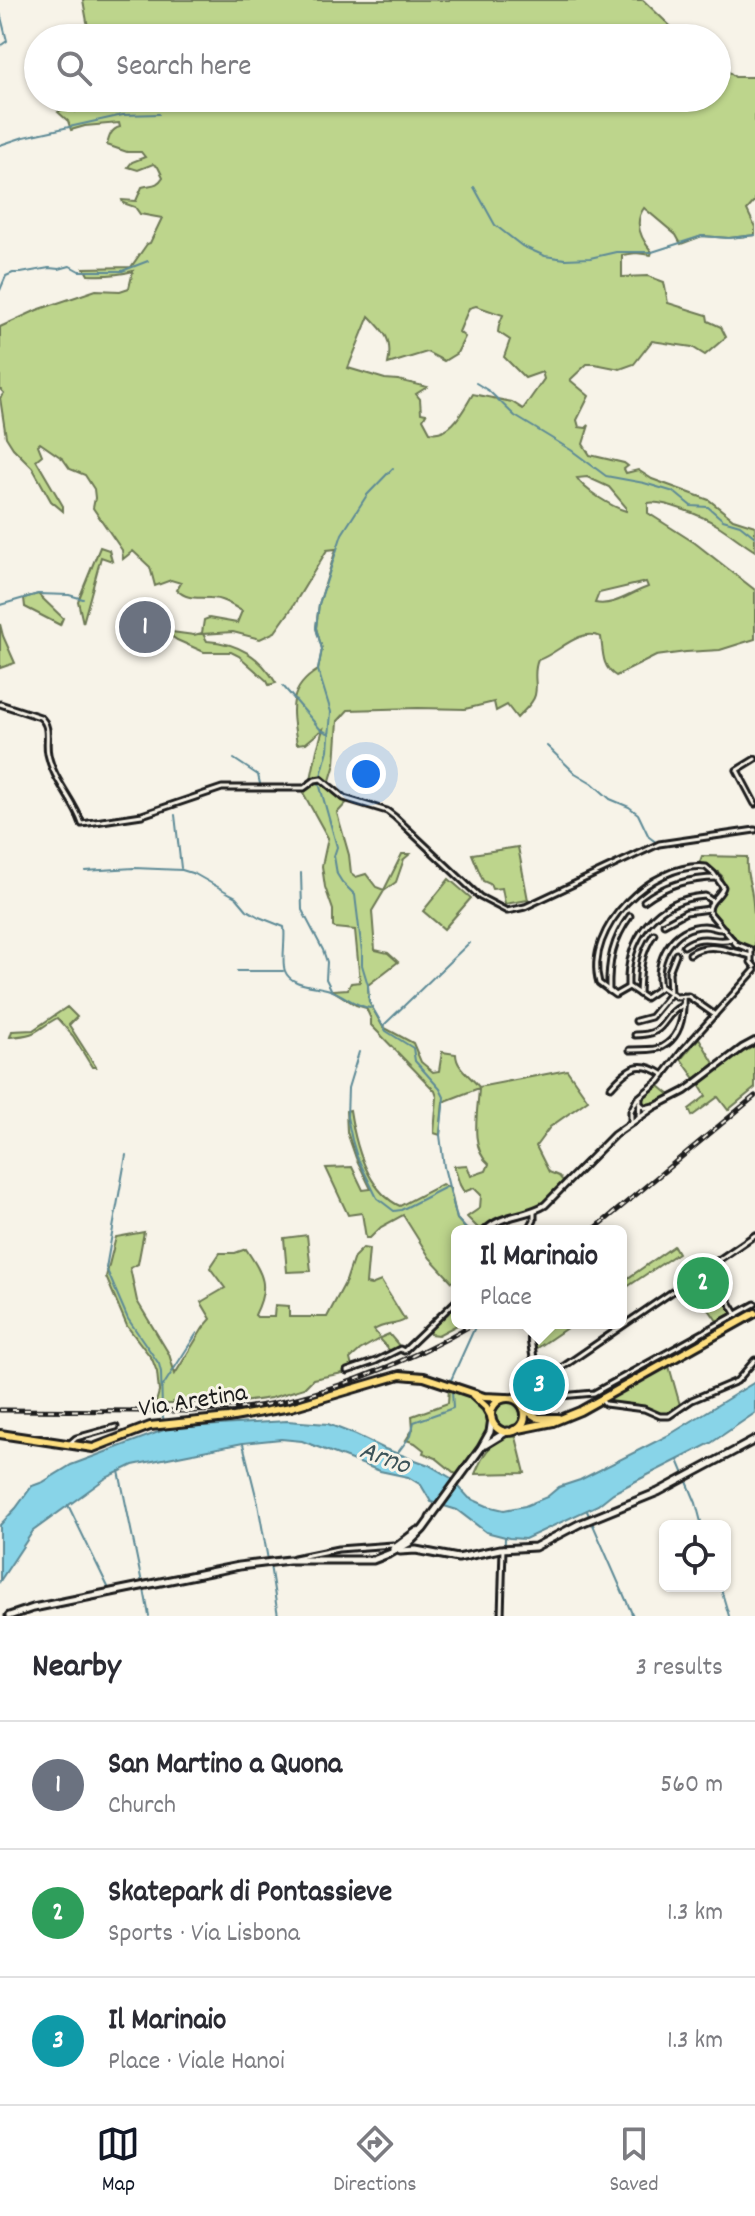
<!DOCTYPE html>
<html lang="en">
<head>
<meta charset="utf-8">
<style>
	body { margin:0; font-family:Dekko,sans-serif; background:#f7f7f7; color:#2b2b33 }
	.controls { position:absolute; right:24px; bottom:24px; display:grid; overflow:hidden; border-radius:12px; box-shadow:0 2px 6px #0004 }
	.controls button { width:72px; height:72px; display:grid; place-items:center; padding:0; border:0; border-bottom:2px solid #e1e1e2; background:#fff; color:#2b2b33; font:40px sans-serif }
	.you { position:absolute; left:366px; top:774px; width:28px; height:28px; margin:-20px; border:6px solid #fff; border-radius:50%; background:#1a73e8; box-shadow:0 0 0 12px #1a73e833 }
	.badge { display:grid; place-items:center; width:52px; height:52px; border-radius:50%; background:#111827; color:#fff; font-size:26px; font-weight:700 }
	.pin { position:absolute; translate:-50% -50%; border:4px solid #fff; box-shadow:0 2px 8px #0006 }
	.popup { position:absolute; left:451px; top:1225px; width:176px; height:104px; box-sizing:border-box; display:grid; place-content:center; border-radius:12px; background:#fff; filter:drop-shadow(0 2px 6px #0005); font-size:26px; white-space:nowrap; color:#7c7c81 }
	.popup b { font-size:30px; color:#2b2b33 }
	.popup::after { content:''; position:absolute; left:50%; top:100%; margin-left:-16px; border:16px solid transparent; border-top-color:#fff }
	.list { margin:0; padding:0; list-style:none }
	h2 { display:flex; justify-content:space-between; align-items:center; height:104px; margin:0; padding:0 32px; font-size:34px }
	h2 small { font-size:26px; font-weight:400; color:#7c7c81 }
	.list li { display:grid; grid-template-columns:52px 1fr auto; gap:24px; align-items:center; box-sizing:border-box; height:128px; padding:0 32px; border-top:2px solid #e1e1e2 }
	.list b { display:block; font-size:30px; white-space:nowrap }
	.list p { margin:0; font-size:26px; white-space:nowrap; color:#7c7c81 }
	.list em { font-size:26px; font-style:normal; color:#7c7c81 }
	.icon { flex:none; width:44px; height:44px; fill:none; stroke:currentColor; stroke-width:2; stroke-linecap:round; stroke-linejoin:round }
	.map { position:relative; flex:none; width:755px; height:1616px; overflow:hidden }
	.search { position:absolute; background:#fff; box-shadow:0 2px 6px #0004; left:24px; right:24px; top:24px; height:88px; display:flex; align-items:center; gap:20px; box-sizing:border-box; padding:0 28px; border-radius:44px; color:#7c7c81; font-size:30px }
	.sheet { height:488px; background:#fff }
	nav { display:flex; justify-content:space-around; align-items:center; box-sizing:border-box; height:112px; border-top:2px solid #e1e1e2; background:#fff; font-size:22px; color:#7c7c81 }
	nav a { display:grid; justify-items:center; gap:4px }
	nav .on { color:#111827 }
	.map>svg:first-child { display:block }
	.green { fill:#bdd58c; stroke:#6c7854; stroke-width:2; fill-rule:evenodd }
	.water { fill:#88d4e8; stroke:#5d8a96; stroke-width:2 }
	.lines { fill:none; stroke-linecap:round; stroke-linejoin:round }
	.stream { stroke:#5d8a96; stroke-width:2 }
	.minor-casing { stroke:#1c1c1c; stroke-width:9 }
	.tertiary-casing { stroke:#1c1c1c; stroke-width:10 }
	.secondary-casing { stroke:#1c1c1c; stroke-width:11 }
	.primary-casing { stroke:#1c1c1c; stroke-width:12 }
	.minor { stroke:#f7f3e8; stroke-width:3 }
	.tertiary { stroke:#f7f3e8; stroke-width:4 }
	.secondary { stroke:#f7f3e8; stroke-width:5 }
	.primary { stroke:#fedf80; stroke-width:6 }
	.rail-casing { stroke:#1c1c1c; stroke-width:5 }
	.rail { stroke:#f7f3e8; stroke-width:2; stroke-dasharray:6; stroke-linecap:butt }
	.labels { text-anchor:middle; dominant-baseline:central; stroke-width:6; stroke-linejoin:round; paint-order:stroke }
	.street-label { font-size:26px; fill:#1c1c1c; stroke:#f7f3e8 }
	.water-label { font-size:28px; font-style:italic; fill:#3c5359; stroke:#f7f3e8 }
</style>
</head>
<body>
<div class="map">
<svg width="755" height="1616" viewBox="0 0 755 1616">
	<rect width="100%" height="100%" fill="#f7f3e8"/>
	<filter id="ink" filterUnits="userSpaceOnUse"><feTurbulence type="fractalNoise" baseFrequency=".0125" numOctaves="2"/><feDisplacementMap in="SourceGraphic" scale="16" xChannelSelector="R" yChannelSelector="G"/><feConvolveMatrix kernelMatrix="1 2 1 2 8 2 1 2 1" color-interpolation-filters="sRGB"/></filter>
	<g filter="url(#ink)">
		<!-- green -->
		<g class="green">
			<polygon points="83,0 643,0 683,38 90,38"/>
			<path d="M 717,62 L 735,77 L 755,77 L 755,201 L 747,210 L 755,227 L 755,235 L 729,238 L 702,236 L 681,244 L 676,235 L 644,208 C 633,223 641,239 652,252 L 651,255 L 636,253 L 622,255 L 622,277 L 648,276 L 664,282 L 668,303 L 707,315 L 708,321 L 721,327 L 726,337 L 705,355 L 692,347 L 652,341 L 634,364 L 620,369 L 595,364 L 587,364 L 570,380 L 589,396 L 577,420 L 579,427 L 586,428 L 589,425 L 583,444 L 590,455 L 624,463 L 628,466 L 624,469 L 626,473 L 638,470 L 652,479 L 709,500 L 733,519 L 755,526 L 755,551 C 742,543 730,533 717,525 C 703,516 663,500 648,503 L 648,513 L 695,543 L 755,590 L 755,639 L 720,650 L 686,652 L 656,656 L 616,676 C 602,668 603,652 601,637 C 578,627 558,654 538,660 C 532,674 538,683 535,695 C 533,704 523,711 517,718 L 507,705 L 496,711 L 494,702 L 465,709 L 418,708 L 348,710 L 338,721 L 335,764 L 329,784 L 349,800 L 337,813 L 349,855 L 351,873 L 356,877 L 366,874 L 376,887 L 384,890 L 402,854 L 410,854 L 404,859 L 396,882 L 384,891 L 372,911 L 375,950 L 388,953 L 398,962 L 368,985 L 369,1002 L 383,1027 L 413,1043 L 421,1062 L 433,1072 L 439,1071 L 442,1052 L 456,1054 C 456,1068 471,1076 479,1087 L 567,1070 L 588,1100 L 550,1127 L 536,1146 L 549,1172 L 559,1176 L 564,1182 C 556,1192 547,1201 535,1207 C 515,1215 498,1214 482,1229 L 478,1228 L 467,1217 L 480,1208 L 481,1195 L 474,1188 L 464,1192 L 460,1185 L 454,1166 L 467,1165 L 471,1176 L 486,1171 L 489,1164 C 469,1148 478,1111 479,1088 L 443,1102 L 440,1135 L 434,1133 L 437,1097 L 435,1091 L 371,1025 L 371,1019 L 366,1008 L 356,1005 L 332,990 L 348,989 L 351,983 L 360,982 L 355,930 L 335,928 L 333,927 L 333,910 L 325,887 L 322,866 L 328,838 L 301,789 L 310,784 L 317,750 L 323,729 L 306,743 L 297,744 C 292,712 286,689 318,670 L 322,649 L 316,628 L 319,604 L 336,549 L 327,550 L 290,611 L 275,632 L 260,639 L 233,632 L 203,634 L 207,641 C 238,643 260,656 276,683 L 269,685 L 267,681 L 239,656 L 231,652 L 204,652 L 177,640 L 164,631 L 194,635 L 202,633 L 204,620 L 209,618 L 237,623 L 242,611 C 232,605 222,598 210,598 C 197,597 187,600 177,590 L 181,583 L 171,580 L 155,586 L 150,567 L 133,551 L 123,559 L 122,550 L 93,508 L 95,498 L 94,489 L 85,475 L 70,469 L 63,459 L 40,443 L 38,445 L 42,455 L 36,460 L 63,506 L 63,511 L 51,501 L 32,467 L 13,448 L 6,437 L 0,398 L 4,393 L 0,389 L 0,327 L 37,310 L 96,290 L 120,291 L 129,288 L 133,271 C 118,275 103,276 88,275 L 84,268 L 131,267 L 147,244 L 150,243 L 162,218 L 140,214 L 135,207 L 123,203 L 122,200 L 136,201 L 142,187 C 151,184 157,187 163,177 L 158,167 L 153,164 L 138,170 L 128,167 L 132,162 L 145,157 L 141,152 L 127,152 L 107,145 C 109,137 111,129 120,127 L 119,123 L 85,126 L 71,130 L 68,121 L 58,112 L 71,103 L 75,106 L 76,111 L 86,98 L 717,98 ZM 476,306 L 503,315 L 499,325 L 498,332 L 510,340 L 504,357 L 525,378 L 542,372 L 544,379 L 523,409 L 512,402 L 473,394 C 463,410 452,436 430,432 L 423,419 L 426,414 L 421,413 L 420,399 L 416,394 L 427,387 L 398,380 L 385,379 L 348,368 L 369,316 C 385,332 393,340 388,364 L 427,352 L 444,361 L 457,353 L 465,337 L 459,332 L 469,308 ZM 587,477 L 609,487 L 626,507 L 626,511 C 612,507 584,490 577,478 ZM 646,582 L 648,587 C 630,593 614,607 595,603 L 599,593 Z"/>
			<polygon points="100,547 109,550 112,561 101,557 83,623 78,601"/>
			<polygon points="38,594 63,618 60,625 25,607 24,598"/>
			<polygon points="0,624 3,636 15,663 0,668"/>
			<polygon points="518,847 528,900 505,904 502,888 492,889 490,884 483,881 472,854"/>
			<path d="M 702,856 L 747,857 C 746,869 748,877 751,889 C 755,910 755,933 755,954 L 753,948 L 738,942 L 711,911 L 711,905 L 722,895 L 724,886 L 720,879 L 722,876 L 718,872 L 716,873 L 707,865 L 699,864 Z"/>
			<polygon points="449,879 471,898 444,929 423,911"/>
			<path d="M 67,1007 L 77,1017 L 69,1025 L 96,1067 L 92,1067 L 73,1036 L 57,1018 C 34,1031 39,1035 10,1037 L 12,1031 L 33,1030 Z"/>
			<polygon points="699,1038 715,1065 696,1080 681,1059"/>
			<polygon points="755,1043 755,1088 728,1110 718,1097 692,1116 689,1109 706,1096 698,1083 742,1049"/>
			<polygon points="659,1086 671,1096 647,1106 642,1104 642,1099"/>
			<path d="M 350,1110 C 355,1143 367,1191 400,1206 L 442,1184 L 450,1188 L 457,1219 L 468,1231 L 457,1231 L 457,1287 L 430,1258 L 403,1215 L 381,1227 L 370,1238 L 366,1238 L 362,1213 L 348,1215 L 326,1168 L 352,1167 L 363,1190 L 371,1189 L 356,1158 L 347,1132 L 346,1111 Z"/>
			<path d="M 144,1232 L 138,1264 L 130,1268 L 137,1301 L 169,1354 L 175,1374 L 203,1328 L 211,1319 L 201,1302 L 225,1288 L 210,1268 L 220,1253 L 235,1253 L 246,1249 C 263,1275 270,1285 255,1315 L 257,1317 L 274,1317 L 275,1305 L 289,1306 L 289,1317 L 327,1317 L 346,1281 L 354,1257 L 363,1248 L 369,1249 L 366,1284 L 371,1285 L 381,1281 L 405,1320 C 395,1326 384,1323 374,1330 L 380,1338 L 389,1334 L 401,1348 L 392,1353 L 379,1339 L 360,1350 L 350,1359 L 353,1371 L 313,1379 L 304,1388 L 271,1398 L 228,1404 L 173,1402 L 173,1404 L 159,1404 L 156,1402 L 159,1392 L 157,1372 L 152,1359 L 127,1326 L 106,1277 L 116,1237 Z"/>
			<polygon points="307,1235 311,1271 287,1272 284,1238"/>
			<polygon points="674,1246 678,1253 621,1291 621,1267 628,1278"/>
			<polygon points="710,1272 713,1281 734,1312 717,1321 692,1285"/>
			<polygon points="457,1303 457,1323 461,1323 438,1335 430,1334 429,1330"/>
			<polygon points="534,1323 574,1323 536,1349"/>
			<polygon points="669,1366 680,1405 667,1415 660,1415 643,1407 606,1402 605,1401"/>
			<path d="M 449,1388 C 512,1412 488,1435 457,1475 L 436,1458 L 423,1453 L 424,1450 L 415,1443 L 406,1440 L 413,1429 L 412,1416 L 448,1403 Z"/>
			<circle cx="508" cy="1415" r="14"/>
			<path d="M 507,1436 L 516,1437 L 525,1473 L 475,1474 C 482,1457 489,1443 507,1436 Z"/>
		</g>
		<!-- water -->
		<polygon class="water" points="755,1382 755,1413 711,1443 636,1481 613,1493 598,1505 525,1539 509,1538 486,1532 457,1510 431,1502 421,1485 408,1477 380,1471 302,1441 281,1439 243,1443 133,1465 106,1478 33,1531 0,1581 0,1525 16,1508 32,1486 43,1482 71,1465 169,1428 287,1421 328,1424 356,1435 385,1449 429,1465 451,1478 469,1498 487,1506 504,1510 525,1506 547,1497 559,1487 580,1480 669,1435"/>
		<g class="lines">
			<!-- stream -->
			<g class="stream">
				<polyline points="0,13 7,41 0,46"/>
				<polyline points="0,145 24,137 123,115 159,114"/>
				<polyline points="474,187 495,225 522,246 545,256 565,259 590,258 616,252 652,252 702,236 729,238 755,235"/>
				<polyline points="0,290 6,276 13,273 21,273 49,268 59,269 70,266 79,271 122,271 148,261"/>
				<polyline points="476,383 489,391 515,416 571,450 606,476 644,483 674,492 691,506 708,507 723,520 740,525 755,537"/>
				<polyline points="393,468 367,495 342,534 319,604 316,628 322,649 318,670 331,712 328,750 319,783 337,847 334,856 337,874 342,882 355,895 362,952 362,965 368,985 369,1002 386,1031 413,1048 415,1061 440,1089 444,1097 440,1135 444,1167 457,1219 468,1231"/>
				<polyline points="0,605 38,594 69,595 83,599"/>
				<polyline points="283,686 321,730 328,733"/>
				<polyline points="547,746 575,773 592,783 610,799 629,807 638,814 649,837 657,843"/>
				<polyline points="234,759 258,775 261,788 287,787"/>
				<polyline points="175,815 181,868"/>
				<path d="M 85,871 L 134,868 L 182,870 L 195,874 L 225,891 L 236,897 L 247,910 L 259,917 L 284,927 C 286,939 281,962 285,971 C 291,987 317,985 330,990 C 345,995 354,1006 370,1008"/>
				<polyline points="301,873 302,910 323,950 327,962 326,979 331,989"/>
				<polyline points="237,971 283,971"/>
				<polyline points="384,1025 469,943"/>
				<polyline points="359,1052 348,1088 347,1117 352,1140 357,1157 377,1198 394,1211 401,1210 448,1186"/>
				<polyline points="126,1155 106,1268 128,1319 159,1364 161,1372 162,1409"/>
				<polyline points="451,1380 475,1327"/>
				<polyline points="161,1389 197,1333"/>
				<polyline points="162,1413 164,1421"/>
				<polyline points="243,1444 258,1504 268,1560"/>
				<polyline points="396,1455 411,1435 414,1422 453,1408 452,1390"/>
				<polyline points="678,1460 696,1503 702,1526"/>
				<polyline points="119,1471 142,1583"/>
				<polyline points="68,1505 108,1587"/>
				<polyline points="587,1511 633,1616"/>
				<polyline points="270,1565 278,1616"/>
				<polyline points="720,1586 729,1616"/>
				<polyline points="144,1589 149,1616"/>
				<polyline points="503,1616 505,1537"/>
			</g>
			<!-- minor casing -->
			<g class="minor-casing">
				<g id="minor">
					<path d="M 0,704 L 40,717 C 52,727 45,741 48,754 C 53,780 74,800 82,824 L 142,815 L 222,788 L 304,788 L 315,780 L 321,779 L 344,798 L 387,811 L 395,817 L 480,897 L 507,911 L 525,907 L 659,844 L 755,830"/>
					<polyline points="755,759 737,770 755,804"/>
					<path d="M 644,901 C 666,884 690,878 718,878"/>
					<polyline points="664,924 686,912 709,909"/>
					<path d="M 684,946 C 705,932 713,944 732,939"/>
					<path d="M 690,954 C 708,941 731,951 751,956"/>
					<path d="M 628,987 C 626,939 655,899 705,896 L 712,901"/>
					<path d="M 660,987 C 654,960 673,926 704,926 C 712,926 716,930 724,929"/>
					<path d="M 609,991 C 608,962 613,939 630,916"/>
					<path d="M 639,994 C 640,971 640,954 654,934"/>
					<path d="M 715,1015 L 688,996 L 676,997 L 661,987 L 645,998 L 629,987 L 615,995 L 599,983 C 583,929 653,861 706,867 L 714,874 L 723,887 C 720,897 708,901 709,912 L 736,944 L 751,950 L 751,962 L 755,967"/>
					<polyline points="636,1021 651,1017 670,994 669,972 676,954"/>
					<path d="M 635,1035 C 669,1035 659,1017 683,1005"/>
					<path d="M 630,1050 C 640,1049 654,1051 662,1047 C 681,1037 684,1014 683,996"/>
					<path d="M 611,1087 C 629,1067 639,1059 664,1075"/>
					<polyline points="639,1103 645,1108 653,1106"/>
					<polyline points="639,1115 640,1099"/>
					<polyline points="631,1122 631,1111 637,1099 659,1081 682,1051 755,970"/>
					<polyline points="528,1231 534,1220 534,1211"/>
					<polyline points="708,1267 737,1315"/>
					<polyline points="538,1367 546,1372 553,1371"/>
					<polyline points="347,1371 376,1361 400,1349 404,1351 457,1300"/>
					<polyline points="542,1379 554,1373 755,1235"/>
					<polyline points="545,1387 563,1395"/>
					<polyline points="541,1391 561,1396 594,1393 755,1304"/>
					<polyline points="601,1400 605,1404 644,1409 660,1416 669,1416 692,1400 737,1381 755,1360"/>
					<polyline points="68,1445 76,1438 116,1427"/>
					<polyline points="294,1558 338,1549 393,1545"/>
					<polyline points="501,1616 503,1548"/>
				</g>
			</g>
			<!-- tertiary casing -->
			<g class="tertiary-casing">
				<g id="tertiary">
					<path d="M 485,1231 C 501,1214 526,1217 545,1205 L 614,1135 L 654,1107 L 685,1091 L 742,1048 L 755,1041"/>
					<polyline points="531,1323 531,1342 536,1374 534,1380"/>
					<circle cx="539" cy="1385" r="7"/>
					<polyline points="510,1398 523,1394 532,1385"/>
					<polyline points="523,1408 527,1400 536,1392"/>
				</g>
			</g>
			<!-- secondary casing -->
			<g class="secondary-casing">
				<g id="secondary">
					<polyline points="485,1445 508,1431"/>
					<polyline points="430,1518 481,1448 490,1432 492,1418"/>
					<polyline points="393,1549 417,1531"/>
					<polyline points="400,1551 416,1550 458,1558 500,1549 535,1547 579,1524 658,1492 755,1440"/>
					<polyline points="9,1616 33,1608 239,1566 289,1560 373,1560 391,1553 409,1543 423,1529 431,1518"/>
				</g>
			</g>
			<!-- primary casing -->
			<g class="primary-casing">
				<g id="primary">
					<polyline points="473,1395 486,1407 491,1416"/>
					<circle cx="508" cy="1415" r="17"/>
					<polyline points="524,1409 538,1418 558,1418"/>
					<polyline points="514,1430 553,1422 580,1411 755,1313"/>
					<polyline points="0,1434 93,1448 150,1426 228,1418 291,1407 400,1375 424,1377 484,1397 506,1398"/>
				</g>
			</g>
			<!-- minor -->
			<use href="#minor" class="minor"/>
			<!-- tertiary -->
			<use href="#tertiary" class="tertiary"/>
			<!-- secondary -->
			<use href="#secondary" class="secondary"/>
			<!-- primary -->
			<use href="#primary" class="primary"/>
			<!-- rail casing -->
			<g class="rail-casing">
				<g id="rail">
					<polyline points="592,1231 755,1096"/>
					<path d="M 0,1410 C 47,1410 94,1411 141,1411 C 172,1411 203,1412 234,1409 C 313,1402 407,1363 475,1323"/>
				</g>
			</g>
			<!-- rail -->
			<use href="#rail" class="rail"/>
		</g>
	</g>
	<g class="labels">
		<!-- street labels -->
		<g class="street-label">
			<text transform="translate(193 1402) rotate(-9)">Via Aretina</text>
		</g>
		<!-- water labels -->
		<g class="water-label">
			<text transform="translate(384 1460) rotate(20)">Arno</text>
		</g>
	</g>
</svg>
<div class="controls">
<button><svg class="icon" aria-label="locate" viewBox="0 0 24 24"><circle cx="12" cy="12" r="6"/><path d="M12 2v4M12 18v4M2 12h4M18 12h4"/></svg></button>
</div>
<div class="you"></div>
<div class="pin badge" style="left:145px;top:627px;background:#6b7280">1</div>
<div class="pin badge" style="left:703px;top:1283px;background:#2e9e5b">2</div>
<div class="pin badge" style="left:539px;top:1385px;background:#0f9aa8">3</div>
<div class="popup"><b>Il Marinaio</b>Place</div>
<div class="search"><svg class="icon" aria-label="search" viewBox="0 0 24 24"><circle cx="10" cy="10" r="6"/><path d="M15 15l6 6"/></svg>Search here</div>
</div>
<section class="sheet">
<h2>Nearby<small>3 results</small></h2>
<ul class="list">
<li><span class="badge" style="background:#6b7280">1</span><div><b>San Martino a Quona</b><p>Church</p></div><em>560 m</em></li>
<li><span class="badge" style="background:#2e9e5b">2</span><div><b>Skatepark di Pontassieve</b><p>Sports · Via Lisbona</p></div><em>1.3 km</em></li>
<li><span class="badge" style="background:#0f9aa8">3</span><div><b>Il Marinaio</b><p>Place · Viale Hanoi</p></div><em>1.3 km</em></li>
</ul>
</section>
<nav>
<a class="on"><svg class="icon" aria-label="map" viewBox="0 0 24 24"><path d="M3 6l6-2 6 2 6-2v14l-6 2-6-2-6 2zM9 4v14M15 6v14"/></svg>Map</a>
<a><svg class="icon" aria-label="directions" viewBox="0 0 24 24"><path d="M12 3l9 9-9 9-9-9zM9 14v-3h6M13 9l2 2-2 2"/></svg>Directions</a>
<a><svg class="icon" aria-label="saved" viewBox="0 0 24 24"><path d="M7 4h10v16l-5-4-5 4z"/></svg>Saved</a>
</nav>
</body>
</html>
